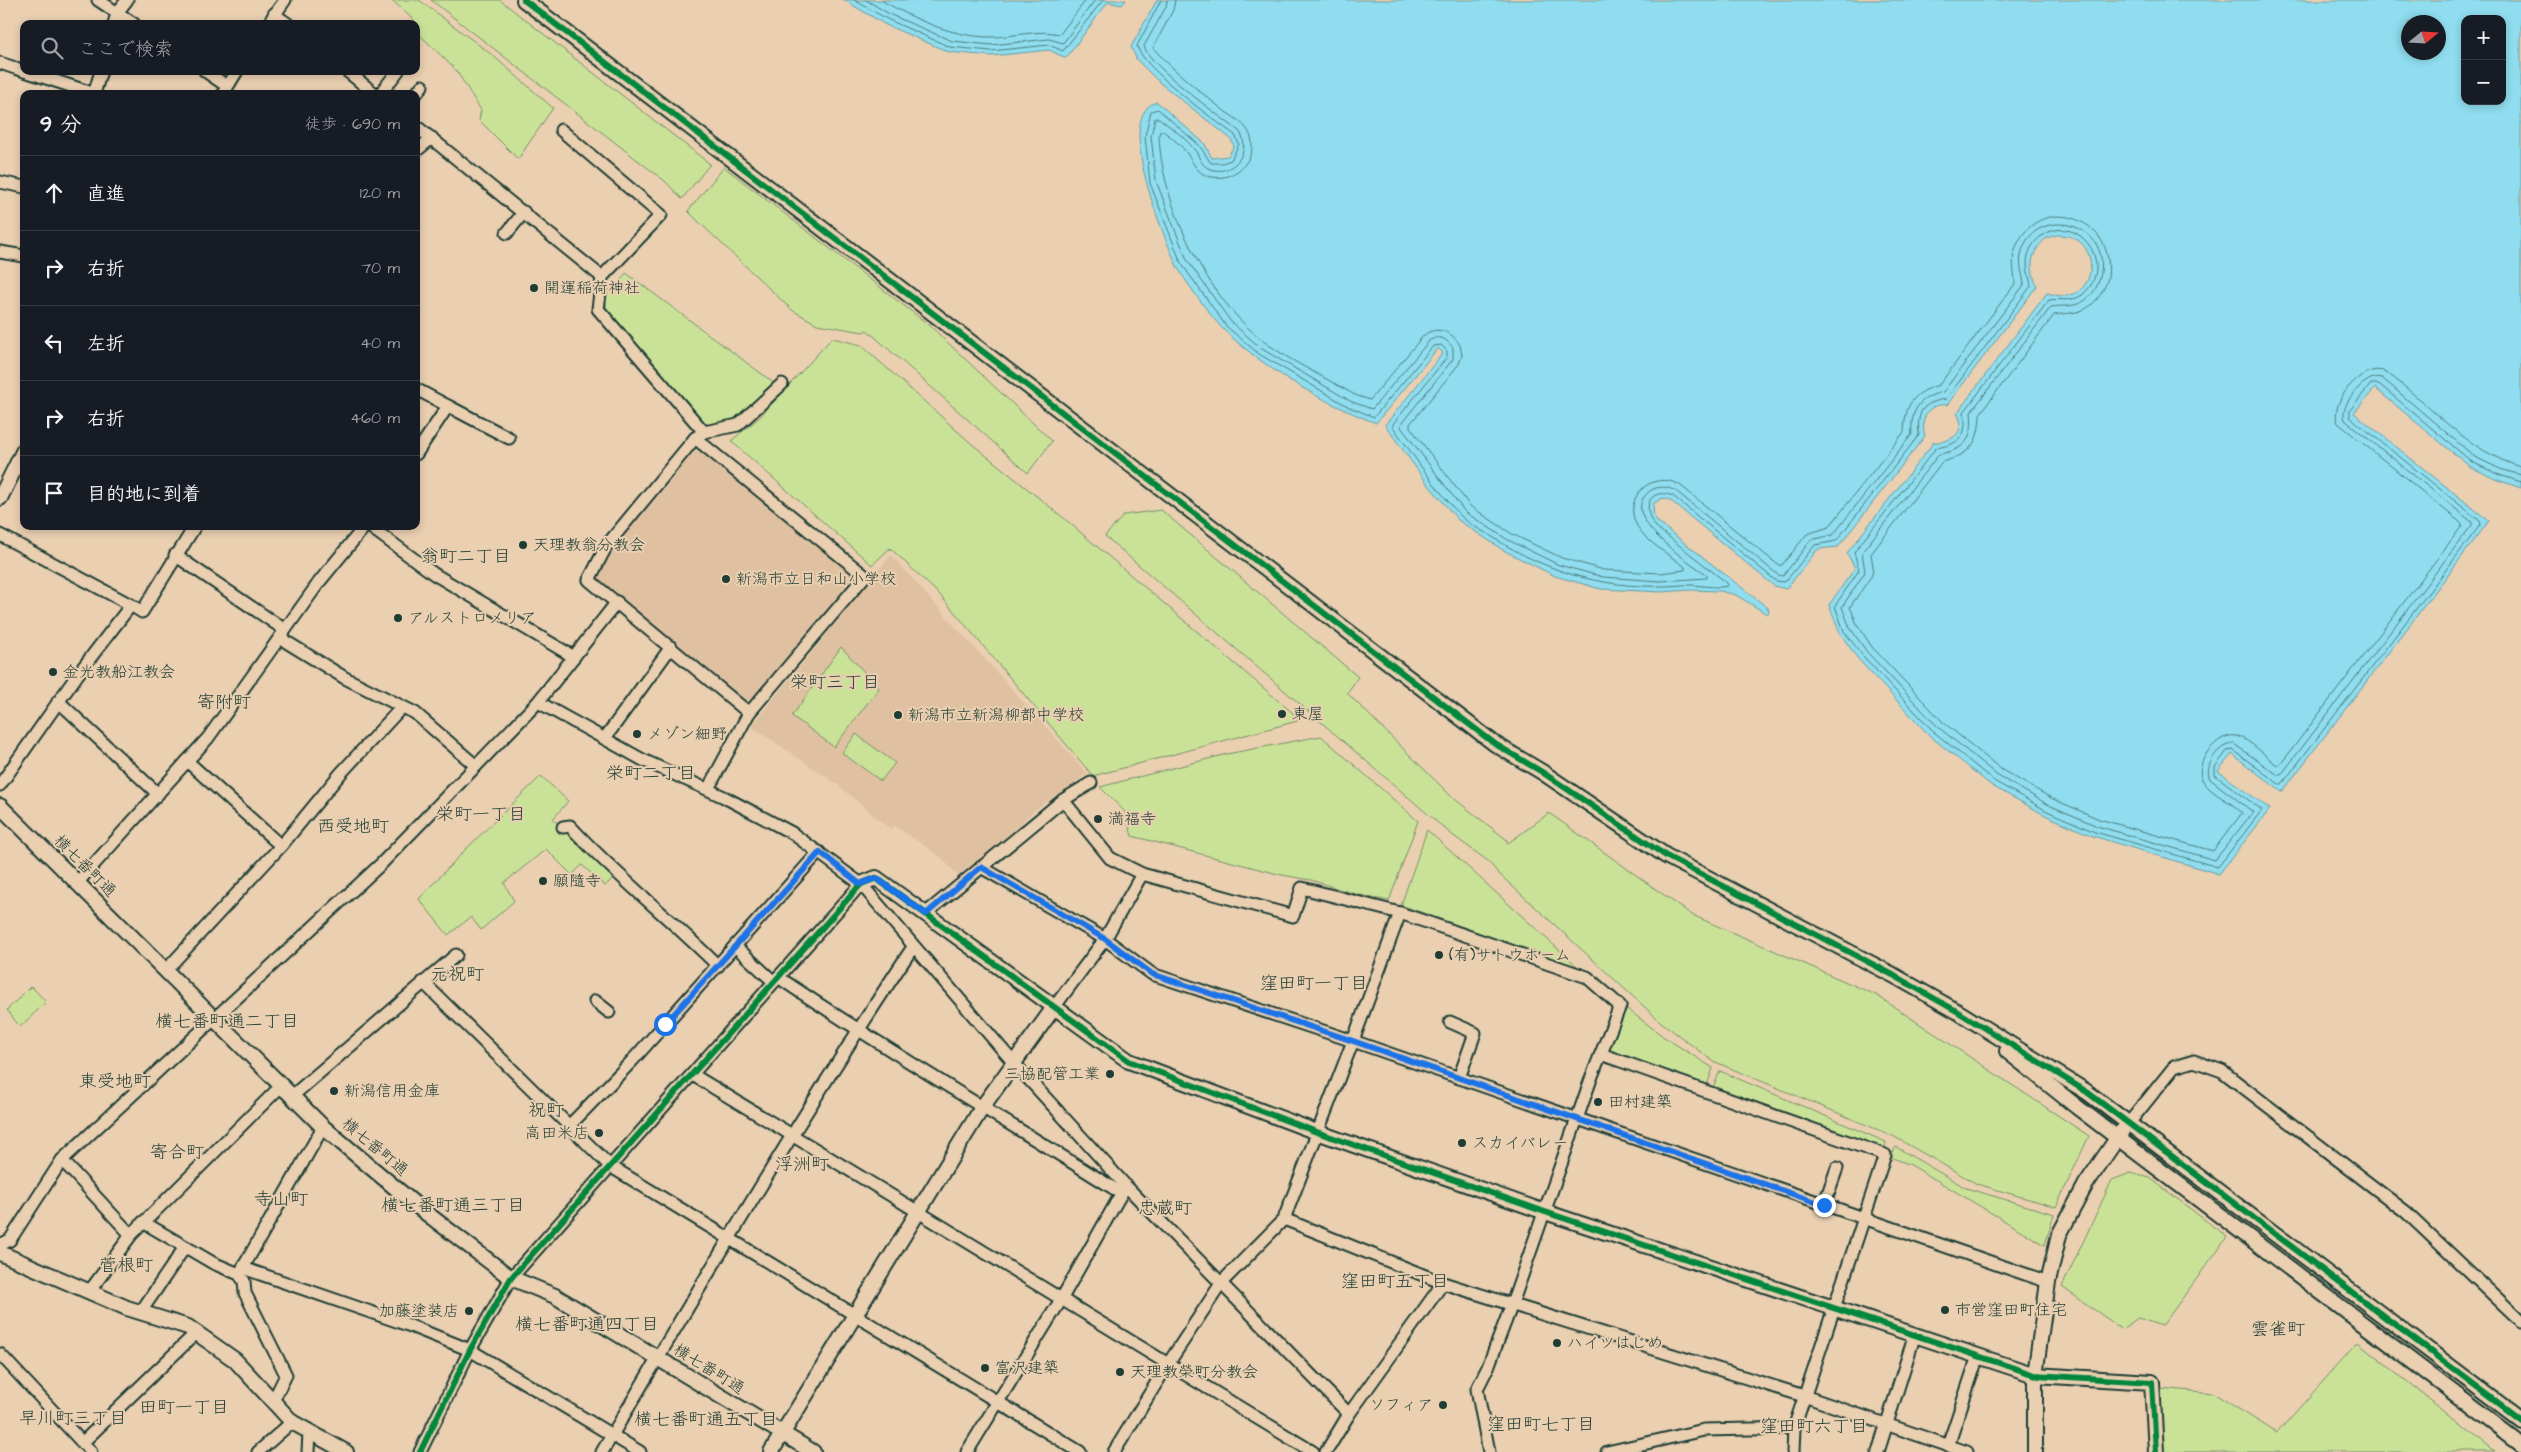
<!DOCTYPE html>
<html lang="ja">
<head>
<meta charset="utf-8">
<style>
	body { margin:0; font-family:"Architects Daughter","Klee One",sans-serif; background:#20242c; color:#f1f3f6 }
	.controls { position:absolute; right:15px; top:15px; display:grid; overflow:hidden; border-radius:10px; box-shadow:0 2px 8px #0003 }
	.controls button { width:45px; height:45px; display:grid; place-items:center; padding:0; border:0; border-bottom:1px solid #363941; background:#171b24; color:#f1f3f6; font:25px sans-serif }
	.compass { position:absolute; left:2401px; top:15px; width:45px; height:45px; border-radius:50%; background:#171b24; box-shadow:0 2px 8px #0003; rotate:72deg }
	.stop { position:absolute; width:15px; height:15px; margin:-11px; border:4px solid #1a73e8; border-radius:50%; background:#fff }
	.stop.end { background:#1a73e8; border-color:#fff; box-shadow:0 1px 5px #0008 }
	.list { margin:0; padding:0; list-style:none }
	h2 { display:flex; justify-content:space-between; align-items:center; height:65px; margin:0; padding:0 20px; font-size:21px }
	h2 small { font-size:16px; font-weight:400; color:#9ea1a6 }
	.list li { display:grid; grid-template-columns:32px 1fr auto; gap:15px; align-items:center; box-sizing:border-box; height:75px; padding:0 20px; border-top:1px solid #363941 }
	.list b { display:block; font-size:19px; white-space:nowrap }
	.list em { font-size:16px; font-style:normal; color:#9ea1a6 }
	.icon { flex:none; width:28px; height:28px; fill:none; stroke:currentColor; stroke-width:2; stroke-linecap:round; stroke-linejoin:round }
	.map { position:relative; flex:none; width:2521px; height:1452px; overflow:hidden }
	.search { position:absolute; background:#171b24; box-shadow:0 2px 8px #0003; left:20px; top:20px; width:400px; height:55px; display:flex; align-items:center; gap:12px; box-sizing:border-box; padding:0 18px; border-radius:10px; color:#9ea1a6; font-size:19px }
	.panel { position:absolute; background:#171b24; box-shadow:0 2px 8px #0003; left:20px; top:90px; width:400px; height:440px; border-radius:10px }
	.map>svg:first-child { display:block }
	.built { fill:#dfc1a2 }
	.green { fill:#cae298; stroke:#749066 }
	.water { fill:#8fddee; stroke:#629da4; fill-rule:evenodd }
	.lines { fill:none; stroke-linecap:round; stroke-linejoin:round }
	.shore { stroke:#4c7d7e; stroke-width:1 }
	.minor-casing { stroke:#1f3d34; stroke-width:15 }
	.tertiary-casing { stroke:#1f3d34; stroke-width:18 }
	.minor { stroke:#eacfb1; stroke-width:11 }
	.tertiary { stroke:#eacfb1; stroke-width:14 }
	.cycleway-casing { stroke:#eacfb1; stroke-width:9 }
	.cycleway { stroke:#00873e; stroke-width:6 }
	.route { stroke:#1a73e8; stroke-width:6 }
	.poi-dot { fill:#1f3d34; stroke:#eacfb1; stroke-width:2 }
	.labels { text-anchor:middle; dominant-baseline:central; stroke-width:4; stroke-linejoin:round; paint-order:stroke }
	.poi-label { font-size:16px; fill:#1f3d34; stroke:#eacfb1; text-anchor:start }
	.street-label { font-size:16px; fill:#1f3d34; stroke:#eacfb1 }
	.neighbourhood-label { font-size:18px; fill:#1f3d34; stroke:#eacfb1 }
</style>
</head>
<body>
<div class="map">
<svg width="2521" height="1452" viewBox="0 0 2521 1452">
	<rect width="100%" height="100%" fill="#eacfb1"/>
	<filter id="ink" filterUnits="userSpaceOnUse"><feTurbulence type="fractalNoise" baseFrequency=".02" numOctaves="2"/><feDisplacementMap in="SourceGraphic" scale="10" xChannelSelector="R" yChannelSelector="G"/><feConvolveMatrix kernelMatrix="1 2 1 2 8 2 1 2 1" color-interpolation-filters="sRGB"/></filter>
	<g filter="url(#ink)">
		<!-- built -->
		<g class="built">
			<polygon points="704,450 857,576 750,705 597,581 597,570 628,530 693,452"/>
			<polygon points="891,555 1088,774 1036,809 970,871 968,867 958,876 941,857 895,826 890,829 838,785 751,726"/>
		</g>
		<!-- green -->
		<g class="green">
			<polygon points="392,0 419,0 491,54 553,108 518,159 479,120 481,110 456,70 417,32 416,22"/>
			<polygon points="431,0 500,0 710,164 682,199 666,182"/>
			<polygon points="724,167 929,325 1052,441 1028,473 867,330 863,332 817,324 792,310 700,223 688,211"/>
			<polygon points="626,273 774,383 736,420 707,425 606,309 606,288 613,291"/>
			<polygon points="832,338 861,345 973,445 1060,515 1301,720 1093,776 940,595 890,548 872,565 731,441 760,417"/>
			<polygon points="1161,510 1358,677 1347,693 1451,796 1507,840 1507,844 1549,813 1692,915 1876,995 2089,1136 2056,1207 1977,1184 1893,1136 1713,1061 1661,1022 1498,873 1488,861 1451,834 1105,536 1124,515"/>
			<polygon points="841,647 879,688 834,747 792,716"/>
			<polygon points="856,734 895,763 881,781 842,753"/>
			<polygon points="1321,736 1418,821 1389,901 1355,894 1311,880 1282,875 1132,836 1125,812 1100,787 1227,754"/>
			<polygon points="541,776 568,801 553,819 615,876 605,886 582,865 572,875 546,849 504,883 514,901 481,930 471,917 448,935 419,899 463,852"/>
			<polygon points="1427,830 1579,968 1401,905"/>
			<polygon points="31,986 46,1002 20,1027 7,1010"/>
			<polygon points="1622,1005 1664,1037 1713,1068 1706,1088 1609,1051"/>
			<polygon points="1720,1071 1886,1142 1884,1152 1712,1090"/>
			<polygon points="1896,1147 1966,1188 2054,1214 2045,1245 1911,1165 1890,1157"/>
			<polygon points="2131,1173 2150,1178 2227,1237 2162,1326 2138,1318 2122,1329 2062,1287 2112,1180"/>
			<polygon points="2358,1342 2495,1452 2164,1452 2160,1388 2213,1393 2277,1433"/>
		</g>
		<!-- water -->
		<g class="water">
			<polygon points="844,0 1126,0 1122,5 1108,2 1066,58 1049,50 991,56 949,52 886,25"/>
			<path d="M 1157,0 L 2521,0 L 2521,488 L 2495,479 L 2469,466 L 2375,388 L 2354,413 L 2489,521 L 2282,792 L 2232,754 L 2218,771 L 2270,809 L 2219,874 L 2093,836 L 2045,815 L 1992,786 L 1930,736 L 1858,659 L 1840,633 L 1829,605 L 1855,568 L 1847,553 L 1934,442 C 1952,443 1968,431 1957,413 L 2047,293 C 2052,294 2058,296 2063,296 C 2101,295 2100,233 2058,235 C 2050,236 2043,239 2039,246 C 2029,259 2031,271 2037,286 L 1947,405 C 1927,403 1920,418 1925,436 L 1838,547 L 1818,549 L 1786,589 L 1774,586 L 1670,500 L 1662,498 L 1653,504 L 1654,517 L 1659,523 L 1768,608 L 1769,612 L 1767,614 L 1736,595 L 1720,591 L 1690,590 L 1661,592 L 1601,589 L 1555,576 L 1503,550 L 1458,520 L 1427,483 L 1385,425 L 1443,353 L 1438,348 L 1376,423 C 1324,403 1266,370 1225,331 C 1215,322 1181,276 1176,264 C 1163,234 1122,135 1147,108 C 1149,105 1154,103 1157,102 L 1204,143 L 1212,158 L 1228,156 L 1234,146 L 1231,139 L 1160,83 L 1137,60 L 1131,47 ZM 2465,19 L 2502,19 L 2502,101 L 2465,101 ZM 2408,22 L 2438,22 L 2438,52 L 2408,52 Z"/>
		</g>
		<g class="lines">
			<!-- shore -->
			<g class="shore">
				<polyline points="854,0 889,20 950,47 991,51 1049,45 1063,51 1103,0"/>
				<polyline points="866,0 891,15 952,41 991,45 1049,39 1063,43 1095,0"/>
				<path d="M 881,0 C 914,19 952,37 991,37 C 1014,37 1037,29 1060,34 L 1086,0"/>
				<path d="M 1161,0 L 1137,46 C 1143,68 1214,120 1235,135 L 1239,144 L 1231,160 L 1222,163 L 1211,163 L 1199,145 L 1158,109 L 1151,111 L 1145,136 L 1150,183 L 1181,263 L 1226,326 L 1259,354 L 1349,407 L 1374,417 L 1433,346 L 1441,345 L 1447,351 L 1447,357 L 1393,424 L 1393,427 C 1414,456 1435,488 1460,515 C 1468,524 1481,530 1491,536 C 1550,575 1612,591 1682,585 C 1697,584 1715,589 1728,586 L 1727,583 L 1656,527 C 1641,510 1648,486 1673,496 L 1776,581 L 1785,582 L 1815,545 L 1836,541 L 1919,435 C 1917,412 1921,403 1946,399 L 2031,286 C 2030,276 2025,268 2028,256 C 2029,249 2035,241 2040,237 C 2078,209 2118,266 2082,295 C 2071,303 2059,298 2049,300 L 1964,412 C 1968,437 1960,444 1936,448 L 1854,552 L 1859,570 L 1835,606 L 1844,631 L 1862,655 L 1934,732 L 1994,781 L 2047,811 L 2095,832 L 2218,867 L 2262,810 L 2215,775 L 2215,767 L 2227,751 L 2233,750 L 2279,784 L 2282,784 L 2481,524 L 2480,521 L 2350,417 L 2350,410 L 2371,384 L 2379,384 L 2472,462 L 2497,474 L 2521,482"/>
				<path d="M 1167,0 L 1166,7 L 1144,46 C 1148,65 1221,117 1239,131 C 1254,151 1231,179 1208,168 C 1200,164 1199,155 1194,149 C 1185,137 1170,127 1159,118 L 1155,118 L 1151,136 L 1156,181 L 1187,260 L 1231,322 L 1262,349 L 1352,402 L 1372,409 L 1429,341 C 1439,334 1447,339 1453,348 L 1453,359 L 1401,424 L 1401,427 L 1465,512 L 1508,540 L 1559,565 L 1603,577 L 1660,581 L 1707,578 L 1707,575 C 1689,561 1615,517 1650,491 C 1658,485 1668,487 1676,491 L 1778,575 L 1783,576 L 1811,540 L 1833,535 L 1912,434 C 1910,411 1919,397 1943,392 L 2024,285 C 2023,275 2019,266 2021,255 C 2031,205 2109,219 2101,272 C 2100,282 2094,295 2084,301 C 2073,308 2062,305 2051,307 L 1971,412 C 1974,439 1965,450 1939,454 L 1862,552 L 1865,572 L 1842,607 L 1850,628 L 1867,652 L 1938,727 L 1998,776 L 2049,805 L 2097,826 L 2215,860 L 2253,812 L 2210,779 C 2203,765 2220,743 2234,744 L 2278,775 L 2281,775 L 2472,525 L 2472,522 L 2345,420 C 2338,406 2366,372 2382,378 L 2475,457 L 2500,469 L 2521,475"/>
				<path d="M 1175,0 L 1173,10 L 1153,48 C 1174,71 1198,90 1222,109 C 1229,115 1240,120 1246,128 C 1266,154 1233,187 1205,175 C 1196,171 1193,162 1188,155 C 1183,146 1171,137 1163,131 L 1160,131 L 1159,136 C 1162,207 1208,300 1266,343 C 1294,363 1326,378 1355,395 L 1370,400 L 1424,335 C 1438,325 1452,332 1460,345 L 1462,355 L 1459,364 L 1410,424 L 1410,427 L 1470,506 L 1512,534 L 1562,558 L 1604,570 L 1660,573 L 1685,570 L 1685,567 C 1670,555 1647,543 1637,526 C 1621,497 1653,469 1680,485 L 1778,565 L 1782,565 L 1807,534 L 1829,527 L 1904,432 C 1905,405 1912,393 1939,385 L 2015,284 C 2015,273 2011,262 2015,250 C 2035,191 2117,215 2108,277 C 2106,288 2097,302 2087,308 C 2077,314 2065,313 2054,315 L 1980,414 C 1979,444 1971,454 1942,462 L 1871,554 L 1873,566 L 1872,575 L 1850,607 L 1857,624 L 1872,647 L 1943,722 L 2002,770 L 2053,799 L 2099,819 L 2213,851 L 2242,813 C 2231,801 2212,795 2203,781 C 2192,765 2217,732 2236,736 C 2250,739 2265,756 2277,765 L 2280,765 L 2462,526 L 2461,523 L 2338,423 C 2328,403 2363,361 2386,372 C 2431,405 2466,451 2521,467"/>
			</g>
			<!-- minor casing -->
			<g class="minor-casing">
				<g id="minor">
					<polyline points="98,0 134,24"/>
					<polyline points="274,14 288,24"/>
					<polyline points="114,24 117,13 127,0"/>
					<polyline points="268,24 285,0"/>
					<polyline points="0,63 24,71"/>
					<polyline points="25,71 95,94"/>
					<polyline points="205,71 227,86"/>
					<polyline points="347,71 375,94"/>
					<polyline points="94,94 101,71"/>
					<polyline points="223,94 237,71"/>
					<polyline points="380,94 398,71"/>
					<polyline points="416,94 422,86"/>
					<polyline points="416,126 602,277"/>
					<polyline points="561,130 661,215 602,277 598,309 704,432"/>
					<polyline points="416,151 432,138"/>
					<polyline points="0,182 24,187"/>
					<polyline points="507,233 524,212"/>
					<polyline points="0,252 24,256"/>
					<polyline points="416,389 448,406 416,454"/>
					<polyline points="448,406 509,438"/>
					<polyline points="695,438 865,576 749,713 708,789"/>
					<polyline points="369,526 434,574 574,657"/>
					<polyline points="0,535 131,605"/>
					<polyline points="175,555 285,630"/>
					<polyline points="280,638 345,678 415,713 476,766"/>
					<polyline points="58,701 158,794"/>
					<polyline points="538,702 643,760 724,797 792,833 861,884 1013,1062 1126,1186 1349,1414"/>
					<polyline points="749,713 589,580 607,545 695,438 704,432 738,425 782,384"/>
					<polyline points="605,738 671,647"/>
					<polyline points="187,761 281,846"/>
					<polyline points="0,785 78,674 131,605 142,612 195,526"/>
					<polyline points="1063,800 1110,858 1142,874 1293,916 1302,888 1400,913 1587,977 1620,1006 1592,1076 1512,1304 1488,1367 1477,1389 1489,1452"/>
					<path d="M 563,827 L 570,826 C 616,876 670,918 718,966"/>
					<polyline points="981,867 1105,939 1152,974 1353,1041 2048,1282"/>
					<polyline points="77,883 208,738 320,581 365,526"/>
					<polyline points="925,914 1063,800 1091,783"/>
					<polyline points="735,946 774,982"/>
					<polyline points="166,970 281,846 341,773 402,707"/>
					<path d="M 778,977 C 890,1053 1007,1121 1121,1193"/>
					<polyline points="423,982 610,1166 1080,1452"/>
					<polyline points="595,1001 609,1012"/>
					<polyline points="1055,1006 1105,939 1142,874"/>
					<polyline points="1450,1022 1475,1033 1459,1078"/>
					<polyline points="1601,1054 1885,1155 1794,1428 1793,1452"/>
					<polyline points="693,1075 1313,1452"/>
					<polyline points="291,1097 456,955"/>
					<polyline points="2129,1123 2174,1067 2194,1061 2222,1071 2406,1212 2521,1321"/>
					<polyline points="569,1126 631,1062 819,852"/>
					<polyline points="62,1160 131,1235"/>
					<polyline points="1824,1205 1837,1168"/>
					<polyline points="1284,1219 1443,1283 1804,1396 1967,1452"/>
					<polyline points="143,1222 213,1263 239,1274 244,1281 245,1293 286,1375 273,1401"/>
					<polyline points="0,1245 10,1240 62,1160 381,864 538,702 617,602"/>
					<polyline points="243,1268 408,1325 470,1350 640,1452"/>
					<polyline points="240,1273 323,1127"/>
					<polyline points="89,1292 131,1235 281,1086"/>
					<polyline points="140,1313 185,1247"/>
					<polyline points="0,1354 91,1452"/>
					<polyline points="82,1443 196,1333"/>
					<polyline points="1948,1446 1978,1356"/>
					<polyline points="258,1452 292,1422"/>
					<polyline points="308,1452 309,1432"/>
					<polyline points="420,1452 470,1350 511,1278 861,884"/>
					<path d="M 602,1452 C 703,1282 803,1111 913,947"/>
					<polyline points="967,1452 1062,1298 1125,1187"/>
					<polyline points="1114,1452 1168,1364 1222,1282 1284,1219 1353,1041 1400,913"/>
					<polyline points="1326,1452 1349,1414 1443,1283"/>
					<polyline points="1607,1452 1704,1430 1794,1428"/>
					<polyline points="1878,1452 1915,1334"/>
				</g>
			</g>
			<!-- tertiary casing -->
			<g class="tertiary-casing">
				<g id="tertiary">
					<polyline points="524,0 1495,744 1542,772 1666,856 1893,975 1960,1013 2087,1092 2521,1420"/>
					<polyline points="0,498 24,450"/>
					<polyline points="0,806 323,1127 417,1206 511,1278 555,1296 813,1452"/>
					<polyline points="861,884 876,878 1129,1061 1314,1131 1545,1212 2035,1375 2152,1382 2156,1452"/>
					<polyline points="2007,1051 2077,1107 2521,1444"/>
					<polyline points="0,1253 127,1308 188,1327 235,1360 292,1422 346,1452"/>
					<polyline points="771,1452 983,1106 1055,1006"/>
					<polyline points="2035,1452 2035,1375 2048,1282 2059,1235 2086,1184 2122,1131"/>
				</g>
			</g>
			<!-- minor -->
			<use href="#minor" class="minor"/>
			<!-- tertiary -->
			<use href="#tertiary" class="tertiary"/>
			<!-- cycleway casing -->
			<g class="cycleway-casing">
				<g id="cycleway">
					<polyline points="524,0 1495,744 1542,772 1666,856 1893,975 1960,1013 2087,1092 2521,1420"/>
					<polyline points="420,1452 470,1350 511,1278 861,884 876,878 1129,1061 1314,1131 1545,1212 2035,1375 2152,1382 2156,1452"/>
				</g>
			</g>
			<!-- cycleway -->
			<use href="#cycleway" class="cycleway"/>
		</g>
	</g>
	<g class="lines" filter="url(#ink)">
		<!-- route -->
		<polyline class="route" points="665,1024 820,852 860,884 876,878 926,914 981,867 1105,939 1152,974 1353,1041 1824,1205"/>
	</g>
	<!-- markers -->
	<g class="poi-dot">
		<circle cx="534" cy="288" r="5"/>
		<circle cx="523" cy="545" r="5"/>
		<circle cx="726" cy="579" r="5"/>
		<circle cx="398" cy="618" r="5"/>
		<circle cx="53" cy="672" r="5"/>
		<circle cx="1282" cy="714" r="5"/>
		<circle cx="898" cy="715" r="5"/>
		<circle cx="637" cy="734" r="5"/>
		<circle cx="1098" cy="819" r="5"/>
		<circle cx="543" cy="881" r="5"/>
		<circle cx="1439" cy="955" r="5"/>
		<circle cx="1110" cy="1074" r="5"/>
		<circle cx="334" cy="1091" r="5"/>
		<circle cx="1598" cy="1102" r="5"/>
		<circle cx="599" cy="1133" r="5"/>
		<circle cx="1462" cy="1143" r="5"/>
		<circle cx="1945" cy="1310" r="5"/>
		<circle cx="469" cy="1311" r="5"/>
		<circle cx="1557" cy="1343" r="5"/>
		<circle cx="985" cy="1368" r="5"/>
		<circle cx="1120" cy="1372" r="5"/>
		<circle cx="1443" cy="1405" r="5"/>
	</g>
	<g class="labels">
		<!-- poi labels -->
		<g class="poi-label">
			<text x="544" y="288">開運稲荷神社</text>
			<text x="533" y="545">天理教翁分教会</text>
			<text x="736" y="579">新潟市立日和山小学校</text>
			<text x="408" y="618">アルストロメリア</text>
			<text x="63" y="672">金光教船江教会</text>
			<text x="1292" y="714">東屋</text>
			<text x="908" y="715">新潟市立新潟柳都中学校</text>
			<text x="647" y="734">メゾン細野</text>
			<text x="1108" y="819">満福寺</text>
			<text x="553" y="881">願隨寺</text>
			<text x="1449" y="955">(有)サトウホーム</text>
			<text x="1100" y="1074" text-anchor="end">三協配管工業</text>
			<text x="344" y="1091">新潟信用金庫</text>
			<text x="1608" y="1102">田村建築</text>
			<text x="589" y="1133" text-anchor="end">高田米店</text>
			<text x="1472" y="1143">スカイバレー</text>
			<text x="1955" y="1310">市営窪田町住宅</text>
			<text x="459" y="1311" text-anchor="end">加藤塗装店</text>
			<text x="1567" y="1343">ハイツはじめ</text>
			<text x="995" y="1368">富沢建築</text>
			<text x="1130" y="1372">天理教榮町分教会</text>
			<text x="1433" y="1405" text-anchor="end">ソフィア</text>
		</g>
		<!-- street labels -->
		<g class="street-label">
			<text transform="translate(85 866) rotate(45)">横七番町通</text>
			<text transform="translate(375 1147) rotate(40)">横七番町通</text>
			<text transform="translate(709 1369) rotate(32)">横七番町通</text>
		</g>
		<!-- neighbourhood labels -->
		<g class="neighbourhood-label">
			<text x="466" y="556">翁町二丁目</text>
			<text x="835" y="682">栄町三丁目</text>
			<text x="224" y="702">寄附町</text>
			<text x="651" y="773">栄町二丁目</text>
			<text x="481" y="814">栄町一丁目</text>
			<text x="353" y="826">西受地町</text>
			<text x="457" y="974">元祝町</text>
			<text x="1314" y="983">窪田町一丁目</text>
			<text x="227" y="1021">横七番町通二丁目</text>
			<text x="115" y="1081">東受地町</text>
			<text x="546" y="1110">祝町</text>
			<text x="177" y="1152">寄合町</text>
			<text x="802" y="1164">浮洲町</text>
			<text x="281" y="1199">寺山町</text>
			<text x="453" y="1205">横七番町通三丁目</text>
			<text x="1165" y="1208">忠蔵町</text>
			<text x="126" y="1265">菅根町</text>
			<text x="1395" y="1281">窪田町五丁目</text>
			<text x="587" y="1324">横七番町通四丁目</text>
			<text x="2278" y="1329">雲雀町</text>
			<text x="184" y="1407">田町一丁目</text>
			<text x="73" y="1418">早川町三丁目</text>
			<text x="706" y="1419">横七番町通五丁目</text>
			<text x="1541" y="1424">窪田町七丁目</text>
			<text x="1814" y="1426">窪田町六丁目</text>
		</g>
	</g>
</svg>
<div class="controls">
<button>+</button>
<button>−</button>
</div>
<svg class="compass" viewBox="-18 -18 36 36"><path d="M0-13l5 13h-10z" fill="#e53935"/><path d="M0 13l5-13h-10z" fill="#9ea1a6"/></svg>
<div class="stop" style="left:665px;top:1024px"></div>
<div class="stop end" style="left:1824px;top:1205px"></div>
<div class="search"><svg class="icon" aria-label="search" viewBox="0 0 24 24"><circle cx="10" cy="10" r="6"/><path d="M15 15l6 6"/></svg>ここで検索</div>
<section class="panel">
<h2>9 分<small>徒歩 · 690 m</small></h2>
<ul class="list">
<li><svg class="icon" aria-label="ahead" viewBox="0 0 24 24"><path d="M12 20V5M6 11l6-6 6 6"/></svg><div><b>直進</b></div><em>120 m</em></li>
<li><svg class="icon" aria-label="right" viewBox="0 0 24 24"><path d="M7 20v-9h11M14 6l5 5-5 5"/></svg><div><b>右折</b></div><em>70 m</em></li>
<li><svg class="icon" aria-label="left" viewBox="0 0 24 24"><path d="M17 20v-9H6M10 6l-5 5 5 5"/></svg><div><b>左折</b></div><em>40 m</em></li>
<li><svg class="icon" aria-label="right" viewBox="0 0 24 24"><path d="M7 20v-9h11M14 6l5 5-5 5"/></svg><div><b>右折</b></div><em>460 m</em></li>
<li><svg class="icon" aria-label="arrive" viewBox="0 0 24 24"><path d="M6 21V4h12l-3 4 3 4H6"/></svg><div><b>目的地に到着</b></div></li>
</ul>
</section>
</div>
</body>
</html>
